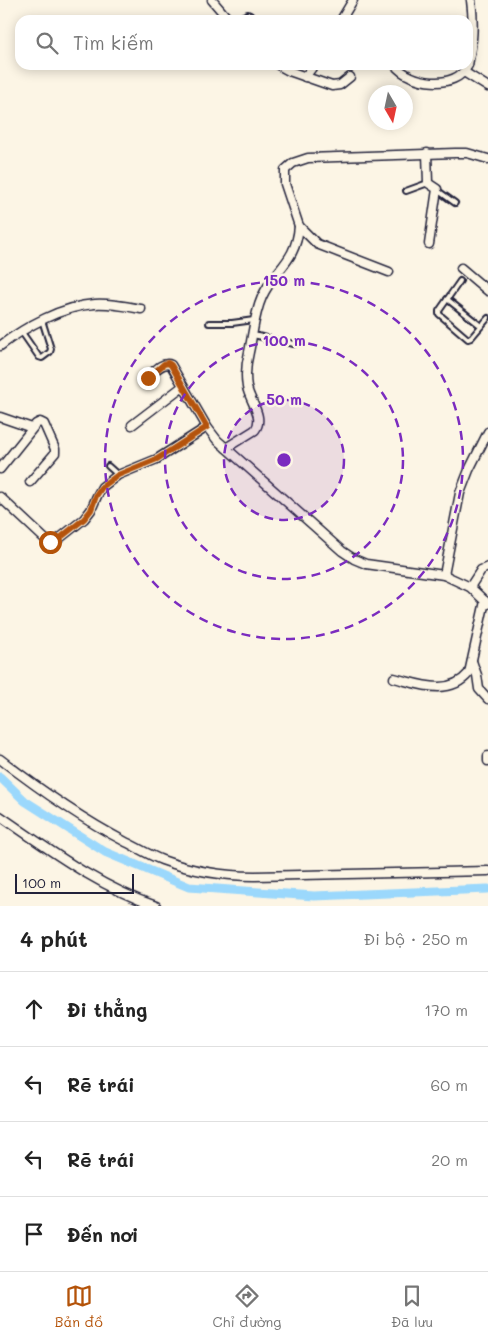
<!DOCTYPE html>
<html lang="vi">
<head>
<meta charset="utf-8">
<style>
	body { margin:0; font-family:Mali,sans-serif; background:#f6f6f6; color:#222 }
	.compass { position:absolute; left:368px; top:85px; width:45px; height:45px; border-radius:50%; background:#fff; box-shadow:0 2px 12px #0003; rotate:171deg }
	.scale { position:absolute; left:15px; bottom:12px; width:119px; box-sizing:border-box; padding-left:5px; border:2px solid #22223b; border-top:0; font-size:14px; line-height:18px; white-space:nowrap; color:#22223b; -webkit-text-stroke:4px #fcf5e5; paint-order:stroke }
	.stop { position:absolute; width:15px; height:15px; margin:-11px; border:4px solid #b45309; border-radius:50%; background:#fff }
	.stop.end { background:#b45309; border-color:#fff; box-shadow:0 1px 5px #0008 }
	.list { margin:0; padding:0; list-style:none }
	h2 { display:flex; justify-content:space-between; align-items:center; height:65px; margin:0; padding:0 20px; font-size:21px }
	h2 small { font-size:16px; font-weight:400; color:#767676 }
	.list li { display:grid; grid-template-columns:32px 1fr auto; gap:15px; align-items:center; box-sizing:border-box; height:75px; padding:0 20px; border-top:1px solid #e0e0e0 }
	.list b { display:block; font-size:19px; white-space:nowrap }
	.list em { font-size:16px; font-style:normal; color:#767676 }
	.icon { flex:none; width:28px; height:28px; fill:none; stroke:currentColor; stroke-width:2; stroke-linecap:round; stroke-linejoin:round }
	.map { position:relative; flex:none; width:488px; height:906px; overflow:hidden }
	.search { position:absolute; background:#fff; box-shadow:0 2px 12px #0003; left:15px; right:15px; top:15px; height:55px; display:flex; align-items:center; gap:12px; box-sizing:border-box; padding:0 18px; border-radius:15px; color:#767676; font-size:19px }
	.sheet { height:365px; background:#fff }
	nav { display:flex; justify-content:space-around; align-items:center; box-sizing:border-box; height:70px; border-top:1px solid #e0e0e0; background:#fff; font-size:14px; color:#767676 }
	nav a { display:grid; justify-items:center; gap:2px }
	nav .on { color:#b45309 }
	.map>svg:first-child { display:block }
	.lines { fill:none; stroke-linecap:round; stroke-linejoin:round }
	.canal { stroke:#9bd8fc; stroke-width:9 }
	.lane-casing { stroke:#22223b; stroke-width:8 }
	.street-casing { stroke:#22223b; stroke-width:11 }
	.lane { stroke:#fcf5e5; stroke-width:4 }
	.street { stroke:#fcf5e5; stroke-width:8 }
	.route { stroke:#b45309; stroke-width:6 }
	.ring { fill:none; stroke:#7b2cbf; stroke-width:2.5; stroke-dasharray:9 6 }
	.centre { fill:#7b2cbf; stroke:#fcf5e5; stroke-width:2.5 }
	.ring-label { font-size:15px; text-anchor:middle; font-weight:bold; fill:#7b2cbf; stroke:#fcf5e5; stroke-width:5; stroke-linejoin:round; paint-order:stroke }
</style>
</head>
<body>
<div class="map">
<svg width="488" height="906" viewBox="0 0 488 906">
	<rect width="100%" height="100%" fill="#fcf5e5"/>
	<filter id="ink" filterUnits="userSpaceOnUse"><feTurbulence type="fractalNoise" baseFrequency=".02" numOctaves="2"/><feDisplacementMap in="SourceGraphic" scale="10" xChannelSelector="R" yChannelSelector="G"/><feConvolveMatrix kernelMatrix="1 2 1 2 8 2 1 2 1" color-interpolation-filters="sRGB"/></filter>
	<g filter="url(#ink)">
		<g class="lines">
			<!-- canal -->
			<polyline class="canal" points="0,777 25,801 105,852 189,887 314,896 488,889"/>
			<!-- lane casing -->
			<g class="lane-casing">
				<g id="lane">
					<polyline points="235,20 248,14 250,15 254,20"/>
					<polyline points="437,190 455,203"/>
					<polyline points="406,191 428,183"/>
					<polyline points="460,281 439,311 439,314 468,339 471,338 488,318"/>
					<polyline points="447,299 481,326"/>
					<polyline points="209,323 232,323 254,320"/>
					<polyline points="21,331 39,357 42,358 50,352 51,349 42,320"/>
					<polyline points="253,335 294,344"/>
					<polyline points="108,466 118,475"/>
				</g>
			</g>
			<!-- street casing -->
			<g class="street-casing">
				<g id="street">
					<polyline points="212,0 229,20"/>
					<polyline points="341,20 353,0"/>
					<polyline points="278,65 289,71 332,86 340,85 350,77"/>
					<path d="M 395,65 C 410,84 456,91 468,65"/>
					<path d="M 468,65 C 473,41 474,24 471,0"/>
					<polyline points="464,72 488,87"/>
					<polyline points="305,77 314,65"/>
					<polyline points="427,153 428,183 437,189 429,244"/>
					<polyline points="461,268 488,291"/>
					<polyline points="389,272 317,244 299,226 285,184 285,170 293,163 308,158 455,153 467,153 488,159"/>
					<path d="M 0,346 C 25,327 62,306 95,304 C 110,303 125,306 141,309"/>
					<path d="M 148,377 C 154,372 162,361 171,365 L 207,427"/>
					<polyline points="0,417 32,428"/>
					<polyline points="132,425 183,386"/>
					<path d="M 226,448 L 255,430 C 265,417 249,400 247,387 C 245,375 246,364 249,352 C 253,334 254,315 262,297 C 275,268 296,263 299,226"/>
					<polyline points="0,469 36,424 40,422 44,424 55,449 55,453 30,482"/>
					<polyline points="0,497 45,539 50,543 55,542 84,519 91,510 97,496 102,487 118,475 157,459 207,427 217,440 342,551 354,559 366,564 444,575 470,587 488,604"/>
					<polyline points="444,575 460,493 469,470 488,432"/>
					<polyline points="470,587 481,570 488,567"/>
					<polyline points="472,661 477,675 479,689 488,699"/>
					<path d="M 394,678 C 419,684 449,697 469,673 L 485,601"/>
					<polyline points="488,756 488,761"/>
					<path d="M 0,759 C 39,789 80,818 124,841 C 136,847 149,855 162,860 C 192,871 223,876 255,876 L 488,871"/>
					<path d="M 0,816 C 50,850 99,887 156,906"/>
				</g>
			</g>
			<!-- lane -->
			<use href="#lane" class="lane"/>
			<!-- street -->
			<use href="#street" class="street"/>
		</g>
	</g>
	<g class="lines" filter="url(#ink)">
		<!-- route -->
		<polyline class="route" points="50,542 55,542 84,519 91,510 96,496 102,487 118,475 157,459 207,427 171,365 168,363 164,364 148,378"/>
	</g>
	<!-- distance rings -->
	<circle cx="284" cy="460" r="60" fill="#7b2cbf" fill-opacity=".12"/>
	<g class="ring">
		<circle cx="284" cy="460" r="60"/>
		<circle cx="284" cy="460" r="119"/>
		<circle cx="284" cy="460" r="179"/>
	</g>
	<circle cx="284" cy="460" r="8" class="centre"/>
	<g class="ring-label">
		<text x="284" y="286">150 m</text>
		<text x="284" y="346">100 m</text>
		<text x="284" y="405">50 m</text>
	</g>
</svg>
<svg class="compass" viewBox="-18 -18 36 36"><path d="M0-13l5 13h-10z" fill="#e53935"/><path d="M0 13l5-13h-10z" fill="#767676"/></svg>
<div class="scale">100 m</div>
<div class="stop" style="left:50px;top:542px"></div>
<div class="stop end" style="left:148px;top:378px"></div>
<div class="search"><svg class="icon" aria-label="search" viewBox="0 0 24 24"><circle cx="10" cy="10" r="6"/><path d="M15 15l6 6"/></svg>Tìm kiếm</div>
</div>
<section class="sheet">
<h2>4 phút<small>Đi bộ · 250 m</small></h2>
<ul class="list">
<li><svg class="icon" aria-label="ahead" viewBox="0 0 24 24"><path d="M12 20V5M6 11l6-6 6 6"/></svg><div><b>Đi thẳng</b></div><em>170 m</em></li>
<li><svg class="icon" aria-label="left" viewBox="0 0 24 24"><path d="M17 20v-9H6M10 6l-5 5 5 5"/></svg><div><b>Rẽ trái</b></div><em>60 m</em></li>
<li><svg class="icon" aria-label="left" viewBox="0 0 24 24"><path d="M17 20v-9H6M10 6l-5 5 5 5"/></svg><div><b>Rẽ trái</b></div><em>20 m</em></li>
<li><svg class="icon" aria-label="arrive" viewBox="0 0 24 24"><path d="M6 21V4h12l-3 4 3 4H6"/></svg><div><b>Đến nơi</b></div></li>
</ul>
</section>
<nav>
<a class="on"><svg class="icon" aria-label="map" viewBox="0 0 24 24"><path d="M3 6l6-2 6 2 6-2v14l-6 2-6-2-6 2zM9 4v14M15 6v14"/></svg>Bản đồ</a>
<a><svg class="icon" aria-label="directions" viewBox="0 0 24 24"><path d="M12 3l9 9-9 9-9-9zM9 14v-3h6M13 9l2 2-2 2"/></svg>Chỉ đường</a>
<a><svg class="icon" aria-label="saved" viewBox="0 0 24 24"><path d="M7 4h10v16l-5-4-5 4z"/></svg>Đã lưu</a>
</nav>
</body>
</html>
